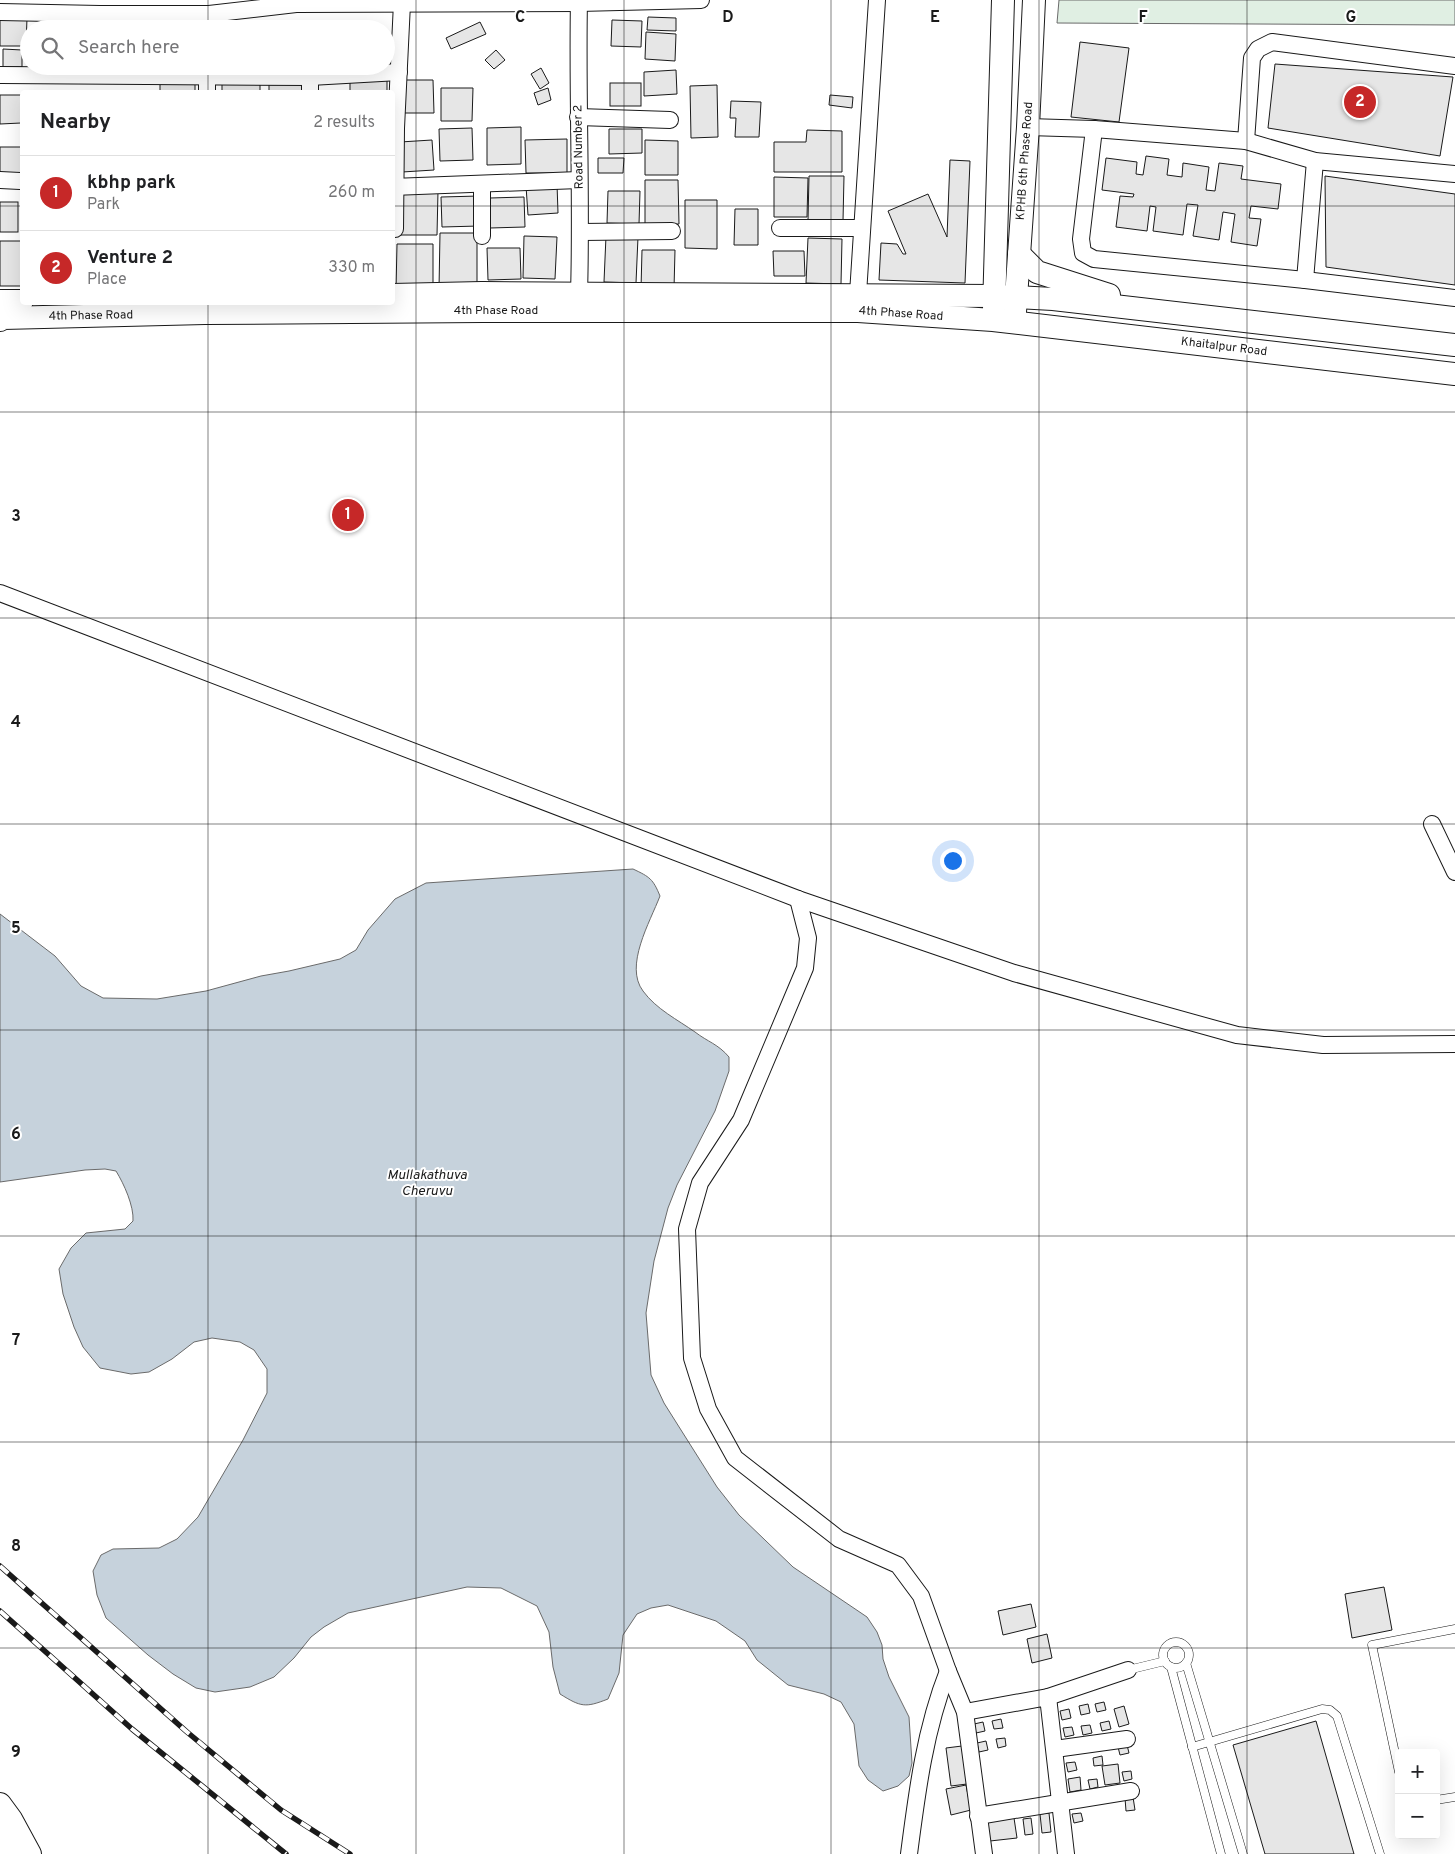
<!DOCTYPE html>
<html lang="en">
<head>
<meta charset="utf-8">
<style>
	body { margin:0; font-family:Overpass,sans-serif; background:#f6f6f6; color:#202124 }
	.controls { position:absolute; right:15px; bottom:15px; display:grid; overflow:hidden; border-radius:5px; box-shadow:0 5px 20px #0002 }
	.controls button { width:45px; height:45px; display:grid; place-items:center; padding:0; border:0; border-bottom:1px solid #e0e0e0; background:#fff; color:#202124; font:25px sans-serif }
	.you { position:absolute; left:952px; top:860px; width:18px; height:18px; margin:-12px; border:4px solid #fff; border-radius:50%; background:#1a73e8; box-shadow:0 0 0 8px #1a73e833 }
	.badge { display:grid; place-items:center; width:32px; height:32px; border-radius:50%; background:#c62828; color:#fff; font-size:16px; font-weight:700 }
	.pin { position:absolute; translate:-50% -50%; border:2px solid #fff; box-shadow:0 1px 5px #0006 }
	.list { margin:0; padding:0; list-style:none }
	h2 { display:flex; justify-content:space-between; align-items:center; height:65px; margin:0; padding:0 20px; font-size:21px }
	h2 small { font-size:16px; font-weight:400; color:#757577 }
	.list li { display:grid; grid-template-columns:32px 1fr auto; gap:15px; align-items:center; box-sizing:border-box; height:75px; padding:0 20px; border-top:1px solid #e0e0e0 }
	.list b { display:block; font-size:19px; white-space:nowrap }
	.list p { margin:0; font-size:16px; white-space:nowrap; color:#757577 }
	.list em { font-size:16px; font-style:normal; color:#757577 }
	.icon { flex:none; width:28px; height:28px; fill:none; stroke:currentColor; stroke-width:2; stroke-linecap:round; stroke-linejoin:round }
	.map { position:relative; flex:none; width:1455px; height:1854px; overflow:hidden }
	.search { position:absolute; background:#fff; box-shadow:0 5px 20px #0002; left:20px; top:20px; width:375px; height:55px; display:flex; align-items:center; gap:12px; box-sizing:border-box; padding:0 18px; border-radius:28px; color:#757577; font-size:19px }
	.panel { position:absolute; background:#fff; box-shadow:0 5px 20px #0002; left:20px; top:90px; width:375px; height:215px; border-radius:5px }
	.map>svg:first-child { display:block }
	.green { fill:#e0efe3; stroke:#6a6a6a }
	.water { fill:#c6d2dc; stroke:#6a6a6a }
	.building { fill:#e6e6e6; stroke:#1a1a1a }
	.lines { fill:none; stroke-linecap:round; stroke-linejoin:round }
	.lane-casing { stroke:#1a1a1a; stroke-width:9 }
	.street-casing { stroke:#1a1a1a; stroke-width:18 }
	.secondary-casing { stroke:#1a1a1a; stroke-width:24 }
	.primary-casing { stroke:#1a1a1a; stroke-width:27 }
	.lane { stroke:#fff; stroke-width:8 }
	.street { stroke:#fff; stroke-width:16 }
	.secondary { stroke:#fff; stroke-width:22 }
	.primary { stroke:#fff; stroke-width:25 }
	.rail-casing { stroke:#1a1a1a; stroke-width:5.5 }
	.rail { stroke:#fff; stroke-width:4; stroke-dasharray:11; stroke-linecap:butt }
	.grid { fill:none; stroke:#1a1a1a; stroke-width:1; stroke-opacity:0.55 }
	.labels { text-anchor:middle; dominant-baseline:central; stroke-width:4; stroke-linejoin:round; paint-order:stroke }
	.street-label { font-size:12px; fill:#1a1a1a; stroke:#fff }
	.water-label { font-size:14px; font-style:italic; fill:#1a1a1a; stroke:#fff }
	.grid-label { font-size:16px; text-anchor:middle; font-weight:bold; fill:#1a1a1a; stroke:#fff; stroke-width:4; stroke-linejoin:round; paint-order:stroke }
</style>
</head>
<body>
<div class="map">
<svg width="1455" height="1854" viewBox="0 0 1455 1854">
	<rect width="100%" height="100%" fill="#fff"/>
	<!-- green -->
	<polygon class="green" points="1059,0 1455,0 1455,25 1057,23"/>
	<!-- water -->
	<path class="water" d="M 633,869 C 650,877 653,879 660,896 C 650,922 624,966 643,991 C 656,1009 678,1020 695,1032 C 708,1042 718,1044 729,1057 L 729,1071 L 715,1111 L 677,1185 L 668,1208 L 654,1261 L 646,1313 L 651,1375 L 664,1403 L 681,1430 L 717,1487 L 739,1515 L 793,1567 L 867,1617 L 877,1632 L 882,1645 L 883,1659 L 889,1677 L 909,1717 L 912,1763 L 909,1776 L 898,1786 L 883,1791 L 868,1780 L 859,1766 L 854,1724 L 841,1702 L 824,1694 L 788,1685 L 757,1660 L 745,1641 L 716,1621 L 668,1605 L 651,1608 L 637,1614 L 623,1635 L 619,1673 L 608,1699 C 585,1708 581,1707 560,1694 L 553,1667 L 549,1632 L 537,1606 L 501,1588 L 467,1587 L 348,1613 L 324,1627 L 311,1637 L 294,1658 L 274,1677 L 250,1687 L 215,1692 L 196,1688 L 173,1674 L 148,1655 L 106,1618 L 97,1595 L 93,1571 L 101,1555 L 113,1549 L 159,1548 L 177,1539 L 198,1517 L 243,1440 L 267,1393 L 267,1369 L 254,1350 L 240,1342 L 212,1338 L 194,1342 L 172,1359 L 149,1372 L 131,1374 L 100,1368 L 83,1347 L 74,1327 L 63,1294 L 59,1269 L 71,1248 L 86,1233 L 125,1229 L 133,1221 C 134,1206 124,1184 116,1171 L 105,1169 L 85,1170 L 0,1182 L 0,914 L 55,956 L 81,986 L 103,998 L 157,999 L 206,991 L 261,976 L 289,971 L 340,959 L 356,950 L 368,930 L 395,899 L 426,883 Z"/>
	<!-- building -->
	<g class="building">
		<polygon points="648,17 676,18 676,31 647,30"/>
		<polygon points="0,18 27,18 26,46 0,46"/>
		<polygon points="612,20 642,21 641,47 611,46"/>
		<polygon points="480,22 486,34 451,49 446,38"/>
		<rect x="122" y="24" width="33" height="5"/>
		<polygon points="299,24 300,29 231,29 231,26"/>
		<polygon points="646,32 676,34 675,61 645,59"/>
		<rect x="386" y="37" width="6" height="29"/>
		<polygon points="1080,42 1129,48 1119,122 1071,117"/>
		<polygon points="3,49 22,50 22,67 3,67"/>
		<polygon points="496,50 505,60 494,69 485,60"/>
		<polygon points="1275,64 1453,77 1440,156 1268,128"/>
		<rect x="115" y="66" width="40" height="3"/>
		<polygon points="160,66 194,66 194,69 160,70"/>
		<polygon points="541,68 549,83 540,89 531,74"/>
		<polygon points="676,70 677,94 644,96 644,72"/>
		<polygon points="195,80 195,92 160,92 160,81"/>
		<polygon points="387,80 387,92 350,92 350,81"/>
		<polygon points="402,80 433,80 434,113 403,113"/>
		<rect x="222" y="81" width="38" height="11"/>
		<polygon points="269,82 304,83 304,92 269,92"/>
		<rect x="610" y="83" width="31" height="23"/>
		<polygon points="717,85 718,137 691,138 690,86"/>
		<polygon points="441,88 473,88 472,121 441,121"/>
		<polygon points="548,88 551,100 538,105 534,93"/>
		<polygon points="0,95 21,95 21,123 0,124"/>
		<polygon points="830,95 853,97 852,108 829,105"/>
		<polygon points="731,101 761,102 759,137 735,137 736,118 730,118"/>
		<polygon points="521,127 521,164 487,165 487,128"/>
		<polygon points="472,128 473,160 440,161 439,129"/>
		<polygon points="609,129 642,129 642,153 609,154"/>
		<polygon points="807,130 842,131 842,172 774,172 774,142 806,142"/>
		<polygon points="567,139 567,173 526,173 525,140"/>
		<polygon points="432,140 434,170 402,172 400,142"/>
		<polygon points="645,140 678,141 678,175 645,175"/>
		<polygon points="0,147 22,147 22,175 0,174"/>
		<polygon points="1146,156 1169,159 1167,175 1182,177 1183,163 1209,167 1206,190 1215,191 1219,163 1243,166 1241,179 1281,184 1278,209 1251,206 1249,218 1261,219 1257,246 1231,242 1235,214 1223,212 1219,240 1193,236 1198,205 1187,204 1183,235 1153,231 1156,207 1150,206 1147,231 1116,227 1120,196 1133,197 1134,194 1102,190 1106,158 1137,162 1136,174 1143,175"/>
		<polygon points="598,158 624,158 623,173 598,173"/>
		<polygon points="950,160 970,161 965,283 879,280 881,243 897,244 903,254 906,254 888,211 928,194 947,237"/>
		<polygon points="809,176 844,176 843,221 808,220"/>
		<polygon points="1325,176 1455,194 1455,285 1326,267"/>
		<polygon points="774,177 808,178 807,217 774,217"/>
		<polygon points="645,180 678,180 679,224 645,225"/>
		<polygon points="557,184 558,213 528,215 526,186"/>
		<polygon points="399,190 438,191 437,235 399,235"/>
		<polygon points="608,191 640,191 639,224 607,223"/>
		<polygon points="479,196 479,226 442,227 441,197"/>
		<polygon points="524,197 525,227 490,228 490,198"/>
		<polygon points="685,200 717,200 717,249 685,248"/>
		<rect x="0" y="202" width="18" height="30"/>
		<polygon points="735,209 758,209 758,245 734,245"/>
		<polygon points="440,233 477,233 477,289 439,289"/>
		<polygon points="524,236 557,237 555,279 523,278"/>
		<polygon points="606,236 638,237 636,283 604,282"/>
		<polygon points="808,238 842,239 841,284 806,283"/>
		<rect x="0" y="241" width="22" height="45"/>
		<polygon points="397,244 433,244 433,290 396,290"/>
		<polygon points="487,248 520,248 521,279 488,280"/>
		<polygon points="642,250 675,250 674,289 641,289"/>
		<polygon points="773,251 804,251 805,276 774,276"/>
		<polygon points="1384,1587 1392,1630 1352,1638 1345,1594"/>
		<polygon points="1031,1604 1036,1627 1003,1635 998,1611"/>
		<polygon points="1047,1634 1052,1658 1032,1663 1027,1639"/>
		<polygon points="1104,1702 1106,1710 1097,1712 1095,1704"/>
		<polygon points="1088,1704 1090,1713 1081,1715 1079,1706"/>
		<polygon points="1124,1706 1129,1724 1119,1727 1114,1709"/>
		<polygon points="1069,1709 1071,1718 1062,1720 1060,1711"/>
		<polygon points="1001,1719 1003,1728 994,1729 992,1721"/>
		<polygon points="1109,1721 1111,1729 1102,1731 1100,1723"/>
		<polygon points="1316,1721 1354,1854 1265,1854 1233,1745"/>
		<polygon points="983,1722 985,1731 976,1733 974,1724"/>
		<polygon points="1090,1725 1092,1733 1083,1735 1081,1726"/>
		<polygon points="1072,1727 1074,1735 1065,1737 1063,1728"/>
		<polygon points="1005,1738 1006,1746 998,1748 996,1739"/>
		<polygon points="986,1741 988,1750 979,1752 977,1743"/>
		<polygon points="1127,1745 1129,1753 1120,1755 1118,1747"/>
		<polygon points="962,1746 967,1784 951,1786 946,1748"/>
		<polygon points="1102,1756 1103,1765 1094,1766 1093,1758"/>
		<polygon points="1075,1762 1077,1770 1068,1772 1066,1763"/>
		<polygon points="1118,1764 1120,1783 1105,1785 1102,1766"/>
		<polygon points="1131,1771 1132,1779 1124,1781 1122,1772"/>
		<polygon points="1080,1777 1081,1790 1070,1792 1068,1779"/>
		<polygon points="1097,1779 1098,1787 1090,1789 1088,1780"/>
		<polygon points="966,1785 971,1810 951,1815 946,1789"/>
		<polygon points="1133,1797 1135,1810 1126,1811 1125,1798"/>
		<polygon points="1049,1813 1051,1832 1042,1833 1040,1814"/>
		<polygon points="1081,1813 1083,1821 1074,1823 1072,1814"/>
		<polygon points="1014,1818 1017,1838 990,1841 987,1822"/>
		<polygon points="1031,1818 1033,1834 1025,1835 1023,1819"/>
	</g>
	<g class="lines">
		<!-- lane casing -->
		<g class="lane-casing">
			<g id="lane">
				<circle cx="1176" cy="1655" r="13"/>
				<polyline points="1186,1663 1243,1854"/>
				<polyline points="1171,1667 1221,1854"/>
				<polyline points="1128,1670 1165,1661"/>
				<polyline points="1192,1747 1322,1709 1330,1710 1337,1716 1380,1854"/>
				<polyline points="1399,1772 1372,1645 1455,1629"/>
				<polyline points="1436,1800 1455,1797"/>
			</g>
		</g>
		<!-- street casing -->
		<g class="street-casing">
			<g id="street">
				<path d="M 579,0 C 577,98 582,196 579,294"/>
				<polyline points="0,12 100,14 209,14 296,4 579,3 701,0"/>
				<polyline points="0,75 310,77 399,72"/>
				<polyline points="207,92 207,66"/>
				<polyline points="310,92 310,77"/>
				<polyline points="578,117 670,120"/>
				<polyline points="1028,127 1094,129 1246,141 1315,161 1455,174"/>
				<polyline points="1094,129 1081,239 1083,253 1094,259 1305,280 1455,298"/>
				<polyline points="1246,141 1252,58 1258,49 1272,42 1455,66"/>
				<polyline points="0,180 20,181"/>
				<polyline points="482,185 482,236"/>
				<polyline points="392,187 579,180"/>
				<polyline points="780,228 862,228"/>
				<polyline points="395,229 396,128 402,3"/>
				<polyline points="581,232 672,231"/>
				<polyline points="1305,280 1315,161"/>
				<polyline points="858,294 877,0"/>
				<polyline points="0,593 798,899 1014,973 1237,1035 1323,1045 1455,1044"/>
				<polyline points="1432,824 1455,872"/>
				<polyline points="798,899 808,938 805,968 741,1120 700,1183 687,1229 692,1358 708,1409 735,1458 839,1539 898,1565 921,1596 948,1671 965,1712 984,1854"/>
				<polyline points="1048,1697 1128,1670"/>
				<polyline points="965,1712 1048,1697 1066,1854"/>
				<polyline points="1055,1749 1127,1739"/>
				<polyline points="978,1816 1131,1791"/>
				<path d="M 909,1854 C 917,1792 925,1729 948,1671"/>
			</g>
		</g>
		<!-- secondary casing -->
		<g class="secondary-casing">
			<g id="secondary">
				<polyline points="1019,254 1037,272 1109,295"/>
				<polyline points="392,295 482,293 996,296 1053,299 1455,345"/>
				<polyline points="0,301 22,301"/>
				<polyline points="994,309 1003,0"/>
				<polyline points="1015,312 1028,127 1034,0"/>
				<polyline points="0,320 3,318 205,313 482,311 858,311 993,320 1455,374"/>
				<polyline points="0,1804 11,1819 30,1854"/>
			</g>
		</g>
		<!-- primary casing -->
		<g class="primary-casing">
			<polyline id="primary" points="0,1816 8,1854"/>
		</g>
		<!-- lane -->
		<use href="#lane" class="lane"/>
		<!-- street -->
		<use href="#street" class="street"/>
		<!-- secondary -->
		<use href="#secondary" class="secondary"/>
		<!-- primary -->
		<use href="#primary" class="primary"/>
		<!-- rail casing -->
		<g class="rail-casing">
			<g id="rail">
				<polyline points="0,1566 187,1732 281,1810 350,1854"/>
				<polyline points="0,1611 132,1729 286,1854"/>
			</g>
		</g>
		<!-- rail -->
		<use href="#rail" class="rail"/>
	</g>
	<!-- grid -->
	<path class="grid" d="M 208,0 L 208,29M 416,0 L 416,1854M 624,0 L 624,1854M 831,0 L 831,1854M 1039,0 L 1039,1854M 1247,0 L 1247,1854M 208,66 L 208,92M 0,206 L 22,206M 392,206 L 1455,206M 208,302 L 208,1854M 0,412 L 1455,412M 0,618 L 1455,618M 0,824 L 1455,824M 0,1030 L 1455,1030M 0,1236 L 1455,1236M 0,1442 L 1455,1442M 0,1648 L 1455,1648"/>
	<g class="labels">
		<!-- street labels -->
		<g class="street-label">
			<text transform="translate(579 147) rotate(-91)">Road Number 2</text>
			<text transform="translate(1025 161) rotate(-86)">KPHB 6th Phase Road</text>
			<text x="496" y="311">4th Phase Road</text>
			<text transform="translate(901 314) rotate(4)">4th Phase Road</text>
			<text transform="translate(91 316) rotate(-1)">4th Phase Road</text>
			<text transform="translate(1224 347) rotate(7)">Khaitalpur Road</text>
		</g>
		<!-- water labels -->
		<g class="water-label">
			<text x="427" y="1175">Mullakathuva<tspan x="427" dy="16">Cheruvu</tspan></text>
		</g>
	</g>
	<g class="grid-label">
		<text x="520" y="22">C</text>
		<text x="728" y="22">D</text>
		<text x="935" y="22">E</text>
		<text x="1143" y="22">F</text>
		<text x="1351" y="22">G</text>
		<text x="16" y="521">3</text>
		<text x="16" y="727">4</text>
		<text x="16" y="933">5</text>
		<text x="16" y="1139">6</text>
		<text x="16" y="1345">7</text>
		<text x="16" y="1551">8</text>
		<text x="16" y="1757">9</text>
	</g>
</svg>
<div class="controls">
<button>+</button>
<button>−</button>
</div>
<div class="you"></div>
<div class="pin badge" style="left:348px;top:515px">1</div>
<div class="pin badge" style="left:1360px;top:102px">2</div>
<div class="search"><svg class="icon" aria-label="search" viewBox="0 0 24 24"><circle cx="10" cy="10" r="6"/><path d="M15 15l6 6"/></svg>Search here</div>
<section class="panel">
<h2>Nearby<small>2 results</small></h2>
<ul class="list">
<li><span class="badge">1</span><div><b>kbhp park</b><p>Park</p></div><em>260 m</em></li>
<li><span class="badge">2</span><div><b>Venture 2</b><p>Place</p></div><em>330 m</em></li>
</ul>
</section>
</div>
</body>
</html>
